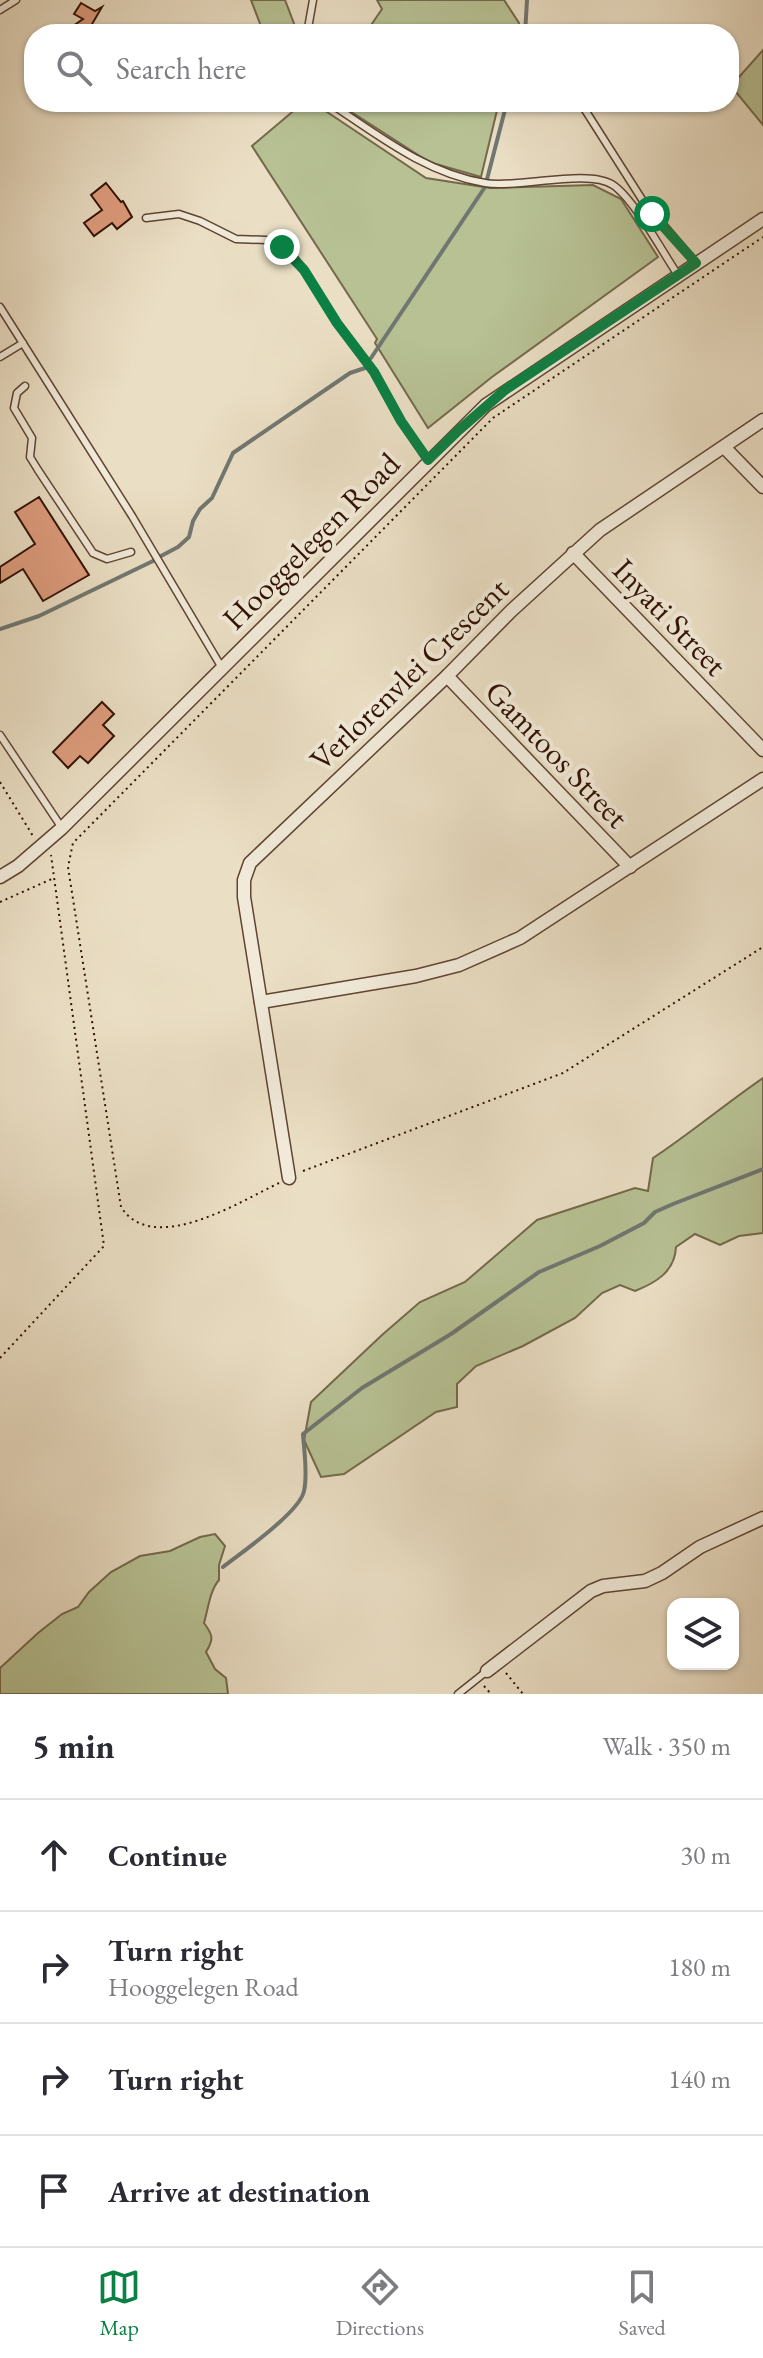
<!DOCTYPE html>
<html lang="en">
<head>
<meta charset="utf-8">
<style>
	body { margin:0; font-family:"EB Garamond",serif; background:#f7f7f7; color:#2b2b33 }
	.controls { position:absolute; right:24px; bottom:24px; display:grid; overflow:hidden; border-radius:16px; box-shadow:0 2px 6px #0004 }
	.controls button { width:72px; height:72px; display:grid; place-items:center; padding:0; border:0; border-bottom:2px solid #e1e1e2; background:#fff; color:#2b2b33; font:40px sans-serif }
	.stop { position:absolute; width:24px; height:24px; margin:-18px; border:6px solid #0b8043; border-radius:50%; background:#fff }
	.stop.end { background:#0b8043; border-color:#fff; box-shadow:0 2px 8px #0008 }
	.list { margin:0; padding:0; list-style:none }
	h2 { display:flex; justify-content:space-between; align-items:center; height:104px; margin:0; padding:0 32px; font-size:34px }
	h2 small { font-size:26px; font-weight:400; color:#7c7c81 }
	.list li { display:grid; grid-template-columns:52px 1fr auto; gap:24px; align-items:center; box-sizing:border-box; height:112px; padding:0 32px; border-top:2px solid #e1e1e2 }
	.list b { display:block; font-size:30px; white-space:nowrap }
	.list p { margin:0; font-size:26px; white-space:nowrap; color:#7c7c81 }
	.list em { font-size:26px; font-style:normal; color:#7c7c81 }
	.icon { flex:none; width:44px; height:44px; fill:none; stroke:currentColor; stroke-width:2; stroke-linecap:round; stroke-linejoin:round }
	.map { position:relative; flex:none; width:763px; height:1694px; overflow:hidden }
	.search { position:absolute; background:#fff; box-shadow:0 2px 6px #0004; left:24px; right:24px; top:24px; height:88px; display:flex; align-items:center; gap:20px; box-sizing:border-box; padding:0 28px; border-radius:32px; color:#7c7c81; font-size:30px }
	.sheet { height:552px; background:#fff }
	nav { display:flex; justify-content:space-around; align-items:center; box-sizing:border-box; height:112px; border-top:2px solid #e1e1e2; background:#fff; font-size:22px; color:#7c7c81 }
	nav a { display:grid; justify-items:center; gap:4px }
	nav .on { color:#0b8043 }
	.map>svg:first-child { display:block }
	.green { fill:#b7c194; stroke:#74694b; stroke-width:2 }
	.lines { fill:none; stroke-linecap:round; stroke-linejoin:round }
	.stream { stroke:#707771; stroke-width:4 }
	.building { fill:#de9c7d; stroke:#311102; stroke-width:2 }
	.lane-casing { stroke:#5f4432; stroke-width:9 }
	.street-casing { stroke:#5f4432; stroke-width:15 }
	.path { stroke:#311102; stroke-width:2; stroke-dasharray:2 4; stroke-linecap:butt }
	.lane { stroke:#f1ead9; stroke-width:6 }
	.street { stroke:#f1ead9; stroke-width:12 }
	.route { stroke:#0b8043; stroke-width:10 }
	.labels { text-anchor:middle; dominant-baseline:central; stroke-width:8; stroke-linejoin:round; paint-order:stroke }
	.street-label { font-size:32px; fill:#311102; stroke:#f1ead9 }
</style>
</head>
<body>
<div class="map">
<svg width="763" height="1694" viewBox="0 0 763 1694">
	<rect width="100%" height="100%" fill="#eadec4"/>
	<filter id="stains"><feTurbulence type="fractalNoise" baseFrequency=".0025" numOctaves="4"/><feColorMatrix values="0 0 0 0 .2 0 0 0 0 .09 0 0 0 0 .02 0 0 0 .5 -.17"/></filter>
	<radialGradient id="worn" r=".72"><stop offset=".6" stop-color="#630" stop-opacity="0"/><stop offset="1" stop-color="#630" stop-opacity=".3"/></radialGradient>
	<!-- green -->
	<g class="green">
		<polygon points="251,0 285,0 298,34 264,34"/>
		<polygon points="377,0 504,0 519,23 516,34 365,34 382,9"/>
		<polygon points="763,50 763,125 731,86"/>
		<polygon points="304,102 312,102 426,178 490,188 593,185 621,199 658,257 492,377 428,428 375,343 377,339 252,146"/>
		<polygon points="336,102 499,102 481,177 429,162"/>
		<path d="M 763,1078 L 763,1233 L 739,1236 L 720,1245 L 695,1234 L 676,1247 C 675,1272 655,1283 635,1291 L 620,1285 L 602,1293 L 575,1318 L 523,1346 L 476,1366 L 457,1384 L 457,1407 L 436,1412 L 344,1474 L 321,1477 L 304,1440 L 311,1402 L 382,1335 L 420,1302 L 465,1282 L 537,1220 L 635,1188 L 648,1191 L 653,1158 C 691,1133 725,1104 763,1078 Z"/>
		<path d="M 215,1534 L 225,1546 L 219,1565 L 219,1580 C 210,1590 208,1609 204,1623 C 213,1635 214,1639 206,1652 L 215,1669 L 226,1678 L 228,1694 L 0,1694 L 0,1668 L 38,1633 L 62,1614 L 78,1607 L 89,1592 L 111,1572 L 140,1556 L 170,1551 L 200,1537 Z"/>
	</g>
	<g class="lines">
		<!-- stream -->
		<g class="stream">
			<polyline points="525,34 527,0"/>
			<polyline points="371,358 485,187 507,102"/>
			<polyline points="161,556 178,547 189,537 193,521 200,509 212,498 233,453 350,373 365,368"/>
			<polyline points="0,629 39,616 153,561"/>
			<path d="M 223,1567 C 241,1553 300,1512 304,1491 C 308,1474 304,1451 303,1434 L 362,1388 L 451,1334 L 539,1272 L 600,1246 L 644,1223 L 655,1212 L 673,1204 L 763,1169"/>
		</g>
	</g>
	<!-- building -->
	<g class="building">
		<polygon points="81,3 95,11 102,7 88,31 78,34 73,26 83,19 74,14"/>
		<polygon points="106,183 121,202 123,201 132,217 117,229 112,223 94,236 84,223 102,210 91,195"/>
		<polygon points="39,497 89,575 43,601 23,569 0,583 0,567 35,544 15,512"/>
		<polygon points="102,702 114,714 103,725 114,736 88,763 80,756 68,768 53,752"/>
	</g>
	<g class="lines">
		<!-- lane casing -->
		<g class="lane-casing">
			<g id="lane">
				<polyline points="0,10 16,0"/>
				<polyline points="307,34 313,0"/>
				<path d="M 328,102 C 378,135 425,173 485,183 C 517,189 588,168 613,185 C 634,199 663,253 678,275"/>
				<polyline points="580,102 643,201 696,263"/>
				<polyline points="146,218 179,214 200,221 236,239 266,240 289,252 304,270 337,323 374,372 401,421 428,460"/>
				<polyline points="0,307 132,516 222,668"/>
				<polyline points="0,357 23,343"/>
				<polyline points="25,386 17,393 14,408 32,438 30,457 38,470 93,553 107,559 131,552"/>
				<polyline points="0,735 62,828"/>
				<polyline points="458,1694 487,1671"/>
			</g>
		</g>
		<!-- street casing -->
		<g class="street-casing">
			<g id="street">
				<polyline points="724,447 763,487"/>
				<polyline points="573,553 763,750"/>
				<polyline points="447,676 630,867"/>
				<polyline points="0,877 18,866 62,828 486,405 763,219"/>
				<polyline points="261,1002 416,976 459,965 520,938 763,779"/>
				<polyline points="289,1178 244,897 244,880 250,863 447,676 511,611 600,530 763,420"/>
				<polyline points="487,1671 591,1591 603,1586 645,1581 662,1573 700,1547 763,1518"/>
			</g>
		</g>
		<!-- path -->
		<g class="path">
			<polyline points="0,782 33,836"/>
			<polyline points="0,902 54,878"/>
			<polyline points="303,1171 563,1073 763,947"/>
			<path d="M 279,1183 C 241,1201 153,1257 121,1207 L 68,867 L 73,843 L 493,418 L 763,237"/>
			<polyline points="0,1358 104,1246 51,855"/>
			<polyline points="506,1673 523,1694"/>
			<polyline points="484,1686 491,1694"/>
		</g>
		<!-- lane -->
		<use href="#lane" class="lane"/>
		<!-- street -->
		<use href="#street" class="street"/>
	</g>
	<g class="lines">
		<!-- route -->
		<polyline class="route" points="282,247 304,270 337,323 374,372 401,421 428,460 459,430 505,390 696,263 652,214"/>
	</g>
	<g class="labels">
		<!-- street labels -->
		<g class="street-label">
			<text transform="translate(311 541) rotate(-45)">Hooggelegen Road</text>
			<text transform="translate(670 617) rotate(46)">Inyati Street</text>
			<text transform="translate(409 674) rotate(-44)">Verlorenvlei Crescent</text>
			<text transform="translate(557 754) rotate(46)">Gamtoos Street</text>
		</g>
	</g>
	<rect width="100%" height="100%" filter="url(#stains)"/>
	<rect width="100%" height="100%" fill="url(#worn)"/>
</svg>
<div class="controls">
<button><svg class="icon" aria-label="layers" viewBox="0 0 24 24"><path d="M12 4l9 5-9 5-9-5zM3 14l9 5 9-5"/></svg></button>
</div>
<div class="stop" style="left:652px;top:214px"></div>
<div class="stop end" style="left:282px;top:247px"></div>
<div class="search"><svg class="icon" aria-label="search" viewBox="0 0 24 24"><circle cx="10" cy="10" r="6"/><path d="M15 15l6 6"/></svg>Search here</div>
</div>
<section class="sheet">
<h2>5 min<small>Walk · 350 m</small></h2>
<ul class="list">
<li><svg class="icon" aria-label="ahead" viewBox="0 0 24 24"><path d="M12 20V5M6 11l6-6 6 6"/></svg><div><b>Continue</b></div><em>30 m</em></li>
<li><svg class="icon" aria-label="right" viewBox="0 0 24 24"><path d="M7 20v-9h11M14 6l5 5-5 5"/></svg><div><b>Turn right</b><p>Hooggelegen Road</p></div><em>180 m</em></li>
<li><svg class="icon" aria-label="right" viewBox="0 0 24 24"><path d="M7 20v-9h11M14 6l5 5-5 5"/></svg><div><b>Turn right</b></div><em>140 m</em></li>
<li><svg class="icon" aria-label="arrive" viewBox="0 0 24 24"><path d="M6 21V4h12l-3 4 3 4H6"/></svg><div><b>Arrive at destination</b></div></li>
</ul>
</section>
<nav>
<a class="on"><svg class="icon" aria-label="map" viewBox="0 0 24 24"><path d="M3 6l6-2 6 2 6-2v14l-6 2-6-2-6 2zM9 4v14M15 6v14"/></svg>Map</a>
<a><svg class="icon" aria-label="directions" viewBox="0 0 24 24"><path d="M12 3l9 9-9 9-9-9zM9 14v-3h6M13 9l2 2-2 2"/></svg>Directions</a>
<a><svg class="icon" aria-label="saved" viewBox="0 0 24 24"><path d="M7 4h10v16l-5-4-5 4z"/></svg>Saved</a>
</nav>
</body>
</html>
